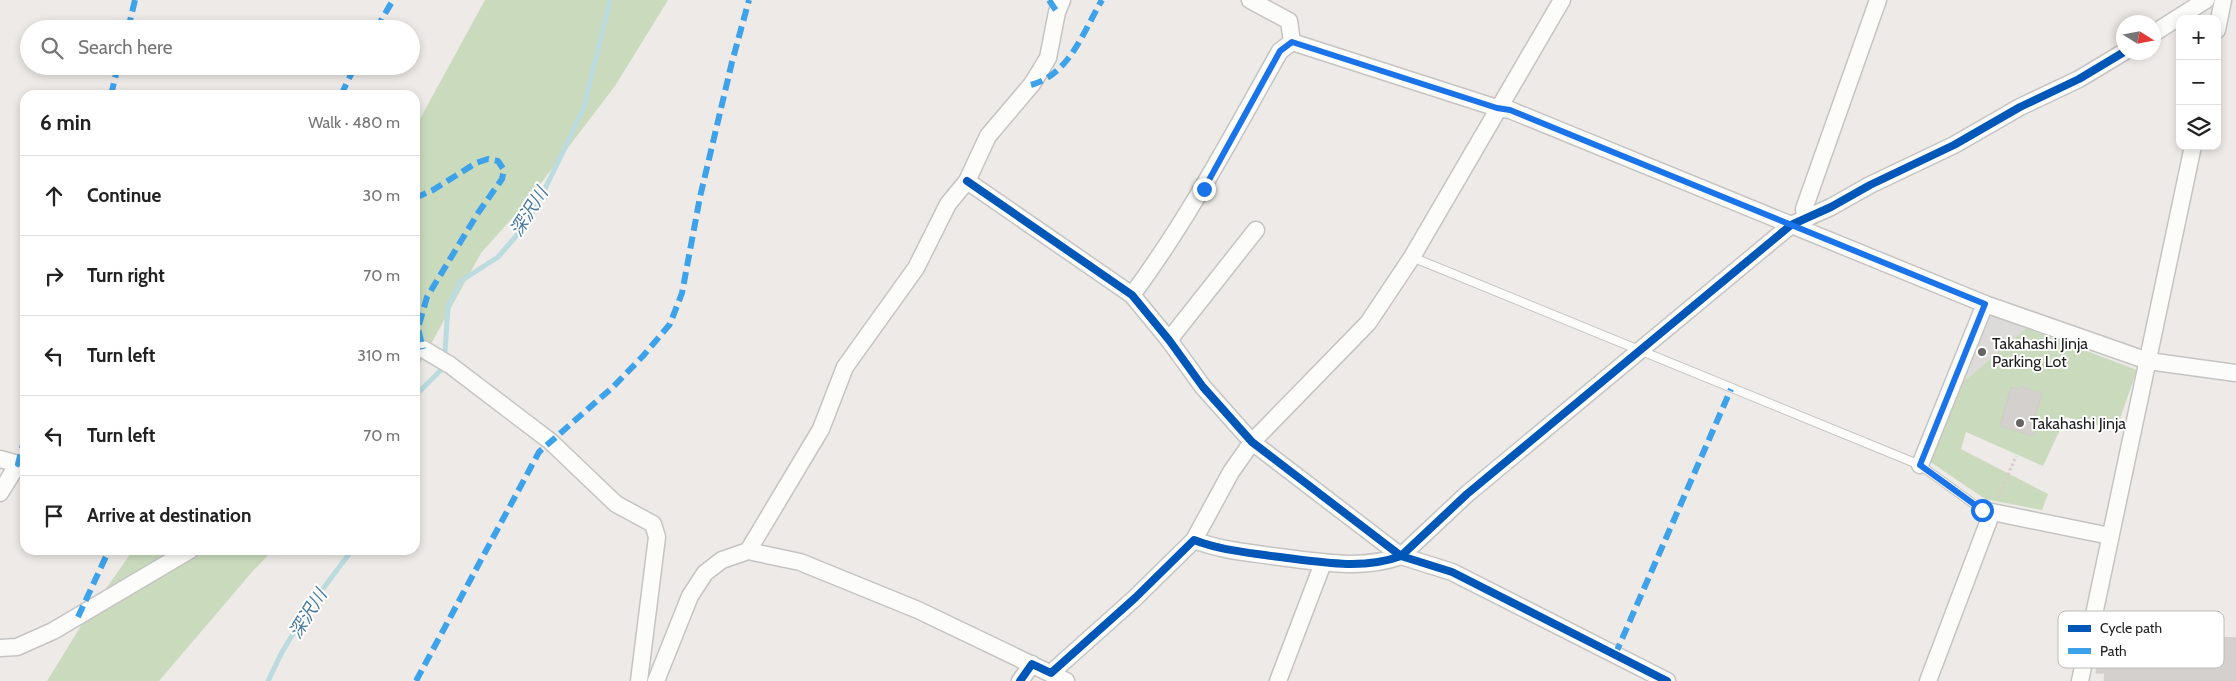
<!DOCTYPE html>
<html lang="en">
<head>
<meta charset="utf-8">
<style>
	body { margin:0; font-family:Cabin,"Noto Sans JP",sans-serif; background:#f2f2f2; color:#222 }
	.controls { position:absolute; right:15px; top:15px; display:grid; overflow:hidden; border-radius:10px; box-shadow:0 2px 8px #0003 }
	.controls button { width:45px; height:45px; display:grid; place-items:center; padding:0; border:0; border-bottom:1px solid #e0e0e0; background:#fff; color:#222; font:25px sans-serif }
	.compass { position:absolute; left:2116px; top:15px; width:45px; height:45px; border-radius:50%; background:#fff; box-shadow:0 2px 8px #0003; rotate:101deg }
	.stop { position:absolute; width:15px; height:15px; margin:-11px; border:4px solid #1a73e8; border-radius:50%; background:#fff }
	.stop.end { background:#1a73e8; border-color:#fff; box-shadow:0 1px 5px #0008 }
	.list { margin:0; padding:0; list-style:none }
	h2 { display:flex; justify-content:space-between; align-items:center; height:65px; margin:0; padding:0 20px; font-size:21px }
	h2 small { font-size:16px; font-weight:400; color:#767676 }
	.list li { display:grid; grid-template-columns:32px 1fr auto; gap:15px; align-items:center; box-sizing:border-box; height:80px; padding:0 20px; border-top:1px solid #e0e0e0 }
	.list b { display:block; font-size:19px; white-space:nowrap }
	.list em { font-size:16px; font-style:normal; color:#767676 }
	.icon { flex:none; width:28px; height:28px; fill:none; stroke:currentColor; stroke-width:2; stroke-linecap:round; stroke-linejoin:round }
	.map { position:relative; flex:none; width:2236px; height:681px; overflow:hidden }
	.search { position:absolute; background:#fff; box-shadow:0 2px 8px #0003; left:20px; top:20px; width:400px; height:55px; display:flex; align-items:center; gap:12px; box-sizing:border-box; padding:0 18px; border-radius:28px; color:#767676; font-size:19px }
	.panel { position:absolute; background:#fff; box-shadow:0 2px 8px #0003; left:20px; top:90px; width:400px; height:465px; border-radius:15px }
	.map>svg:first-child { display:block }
	.forest { fill:#cadbbd }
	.parking { fill:#dddbda }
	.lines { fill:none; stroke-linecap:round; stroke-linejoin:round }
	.stream { stroke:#bbdbdf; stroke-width:5 }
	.building { fill:#d4d0ce; stroke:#d0ccc8 }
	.lane-casing { stroke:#c5c4c3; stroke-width:10 }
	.street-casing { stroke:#c5c4c3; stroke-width:19 }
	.path { stroke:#dacbca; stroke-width:3; stroke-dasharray:2.5 2.5; stroke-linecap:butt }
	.lane { stroke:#fcfcfb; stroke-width:8 }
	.street { stroke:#fcfcfb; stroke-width:16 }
	.quiet { stroke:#3da2ea; stroke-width:6; stroke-dasharray:12 6; stroke-linecap:butt }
	.cycleway-casing { stroke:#fff; stroke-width:11 }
	.cycleway { stroke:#0057b8; stroke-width:8 }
	.route { stroke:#1a73e8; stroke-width:6 }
	.poi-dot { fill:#666564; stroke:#fff; stroke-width:2 }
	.labels { text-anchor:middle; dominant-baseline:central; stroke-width:4; stroke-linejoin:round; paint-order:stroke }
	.poi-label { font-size:16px; fill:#1e1e1e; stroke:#fff; text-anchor:start }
	.water-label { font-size:18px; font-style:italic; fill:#46789d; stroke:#fff }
	.key { fill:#fff; stroke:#bcbcbc; stroke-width:1 }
	.key-label { font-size:14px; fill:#1e1e1e }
</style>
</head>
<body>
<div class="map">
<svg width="2236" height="681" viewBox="0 0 2236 681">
	<rect width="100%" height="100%" fill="#edeae7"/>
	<!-- forest -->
	<g class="forest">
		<polygon points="485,0 668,0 615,86 525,204 481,253 415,373 415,128"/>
		<polygon points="2026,328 2137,370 2116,430 2066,417 2043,466 1966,432 1961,449 2048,494 2042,510 1985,499 1929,461 1964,381"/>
		<polygon points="133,550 273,550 252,572 159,681 47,681 87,616"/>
	</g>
	<!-- parking -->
	<polygon class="parking" points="1982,311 2026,328 1964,381 1956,376"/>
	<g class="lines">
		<!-- stream -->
		<g class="stream">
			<polyline points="415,396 440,371 445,352 448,306 461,281 498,257 517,235 535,209 562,154 584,107 610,0"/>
			<polyline points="268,681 282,652 310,606 352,550"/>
		</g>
	</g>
	<!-- building -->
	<g class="building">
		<polygon points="2019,386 2042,393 2035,417 2039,418 2034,436 2000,426 2011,387 2018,389"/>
		<polygon points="2101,629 2236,638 2236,681 2104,681 2105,673 2096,673"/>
	</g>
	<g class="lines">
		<!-- lane casing -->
		<g class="lane-casing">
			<polyline id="lane" points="1412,257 1920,465 1982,510 1992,512"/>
		</g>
		<!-- street casing -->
		<g class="street-casing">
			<g id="street">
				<polyline points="1250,0 1289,21 1292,42"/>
				<polyline points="2217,30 2223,0"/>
				<polyline points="2154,33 2206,0"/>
				<polyline points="1292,42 1497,108 1510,110 1985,304 2148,361 2236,373"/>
				<polyline points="967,181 1132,295 1169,340 1203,387 1252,442 1401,556 1452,572 1667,681"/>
				<polyline points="1805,218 1804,209 1878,0"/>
				<path d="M 1132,295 C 1189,218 1233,134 1280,51 L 1292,42"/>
				<polyline points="1169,340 1256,230"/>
				<polyline points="415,348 423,349 450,365 550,441 616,504 653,524 657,537 639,681"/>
				<polyline points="0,459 18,464 0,493"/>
				<polyline points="1920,465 1985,304"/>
				<path d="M 1194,540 C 1220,550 1244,552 1272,556 C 1314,561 1361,571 1401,556 L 1467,494 L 1791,225 L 1831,207 L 1870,185 L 1954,145 L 2020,107 L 2079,79 L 2124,52"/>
				<polyline points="748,551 821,429 845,367 916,268 948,204 967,181 988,136 1032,84 1048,58 1057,12 1062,0"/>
				<polyline points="0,648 17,647 53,631 190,550"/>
				<polyline points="1051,673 1135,598 1194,540 1231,472 1252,442 1368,323 1412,257 1562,0"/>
				<polyline points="656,681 690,596 705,573 722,560 748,551 800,562 918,610 1066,681"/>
				<polyline points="1020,681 1032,664"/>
				<polyline points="1278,681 1323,563"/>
				<polyline points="1928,681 1992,512 2110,536"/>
				<polyline points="2080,681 2193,146"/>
			</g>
		</g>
		<!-- path -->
		<polyline class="path" points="1998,498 2016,456"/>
		<!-- lane -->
		<use href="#lane" class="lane"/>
		<!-- street -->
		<use href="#street" class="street"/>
		<!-- quiet -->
		<g class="quiet">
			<polyline points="1049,0 1057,12"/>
			<polyline points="128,29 135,0"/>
			<polyline points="376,29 393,0"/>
			<path d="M 1031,85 C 1070,74 1083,32 1102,0"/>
			<polyline points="111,95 118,66"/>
			<polyline points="341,95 355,66"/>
			<polyline points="415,198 433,190 476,163 488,159 498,161 504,170 502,179 478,213 427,297 418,328 423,349"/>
			<polyline points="25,437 18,464 25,466"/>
			<polyline points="78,617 109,550"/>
			<polyline points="1615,655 1731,389"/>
			<polyline points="416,681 539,452 613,387 643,356 670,324 682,293 700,197 732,62 749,0"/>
		</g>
		<!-- cycleway casing -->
		<g class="cycleway-casing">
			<g id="cycleway">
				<polyline points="967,181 1132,295 1169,340 1203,387 1252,442 1401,556 1452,572 1667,681"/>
				<path d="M 1020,681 L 1032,664 L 1051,673 L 1135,598 L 1194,540 C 1220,550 1244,552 1272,556 C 1314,561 1361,571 1401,556 L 1467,494 L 1791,225 L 1831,207 L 1870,185 L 1954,145 L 2020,107 L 2079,79 L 2124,52"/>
			</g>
		</g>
		<!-- cycleway -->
		<use href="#cycleway" class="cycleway"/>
	</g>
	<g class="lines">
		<!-- route -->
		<polyline class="route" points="1204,189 1280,51 1292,42 1497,108 1510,110 1985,304 1920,465 1982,510"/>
	</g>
	<!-- markers -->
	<g class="poi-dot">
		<circle cx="1982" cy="352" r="5"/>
		<circle cx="2020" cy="423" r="5"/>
	</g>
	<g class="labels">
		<!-- poi labels -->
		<g class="poi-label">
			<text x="1992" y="343">Takahashi Jinja<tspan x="1992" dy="18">Parking Lot</tspan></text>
			<text x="2030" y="423">Takahashi Jinja</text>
		</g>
		<!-- water labels -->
		<g class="water-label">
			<text transform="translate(529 212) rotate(-58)">深沢川</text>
			<text transform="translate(308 614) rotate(-58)">深沢川</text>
		</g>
	</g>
	<!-- legend -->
	<rect x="2058" y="611" width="166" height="57" rx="8" class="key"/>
	<rect x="2068" y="625" width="23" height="7" fill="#0057b8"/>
	<rect x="2068" y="648" width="23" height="6" fill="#3da2ea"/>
	<g class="key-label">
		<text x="2100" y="633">Cycle path</text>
		<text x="2100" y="656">Path</text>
	</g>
</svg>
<div class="controls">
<button>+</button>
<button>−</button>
<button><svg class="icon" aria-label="layers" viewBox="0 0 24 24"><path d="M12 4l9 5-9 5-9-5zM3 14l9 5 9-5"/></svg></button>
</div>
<svg class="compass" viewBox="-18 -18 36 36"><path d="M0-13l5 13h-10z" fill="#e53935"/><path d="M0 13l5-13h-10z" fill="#767676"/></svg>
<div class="stop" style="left:1982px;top:510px"></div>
<div class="stop end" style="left:1204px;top:189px"></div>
<div class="search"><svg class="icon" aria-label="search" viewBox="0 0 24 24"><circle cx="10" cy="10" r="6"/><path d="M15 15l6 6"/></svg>Search here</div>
<section class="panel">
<h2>6 min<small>Walk · 480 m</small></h2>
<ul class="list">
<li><svg class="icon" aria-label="ahead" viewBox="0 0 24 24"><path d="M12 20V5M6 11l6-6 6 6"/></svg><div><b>Continue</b></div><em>30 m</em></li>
<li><svg class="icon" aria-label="right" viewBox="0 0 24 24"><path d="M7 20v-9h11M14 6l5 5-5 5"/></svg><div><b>Turn right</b></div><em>70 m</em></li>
<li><svg class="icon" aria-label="left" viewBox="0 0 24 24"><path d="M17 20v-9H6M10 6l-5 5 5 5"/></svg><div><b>Turn left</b></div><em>310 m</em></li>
<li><svg class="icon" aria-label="left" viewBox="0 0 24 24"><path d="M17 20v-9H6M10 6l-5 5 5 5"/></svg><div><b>Turn left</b></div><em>70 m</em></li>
<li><svg class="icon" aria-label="arrive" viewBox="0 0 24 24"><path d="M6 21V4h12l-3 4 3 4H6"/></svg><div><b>Arrive at destination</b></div></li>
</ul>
</section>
</div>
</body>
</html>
